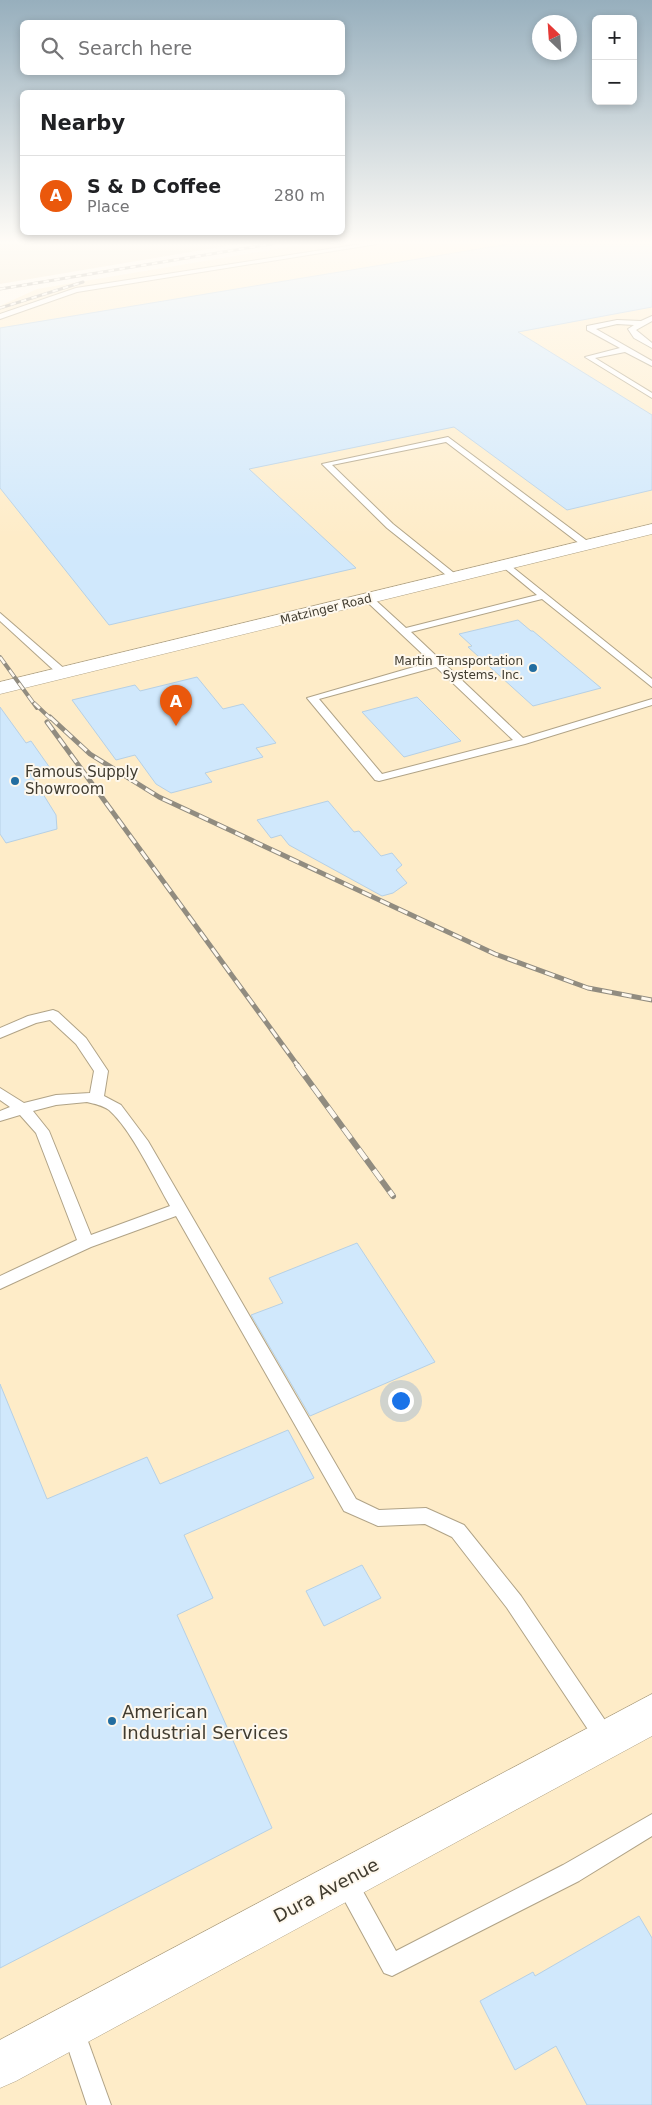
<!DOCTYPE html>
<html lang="en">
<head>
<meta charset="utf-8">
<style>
	body { margin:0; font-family:"DejaVu Sans",sans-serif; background:#f2f2f2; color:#202124 }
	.controls { position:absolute; right:15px; top:15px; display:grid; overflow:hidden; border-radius:8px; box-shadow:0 2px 8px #0003 }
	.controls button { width:45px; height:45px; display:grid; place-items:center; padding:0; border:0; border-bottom:1px solid #e0e0e0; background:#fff; color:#202124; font:25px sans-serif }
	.compass { position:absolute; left:532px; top:15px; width:45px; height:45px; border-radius:50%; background:#fff; box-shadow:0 2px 8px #0003; rotate:335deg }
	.you { position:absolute; left:400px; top:1400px; width:18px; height:18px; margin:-12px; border:4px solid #fff; border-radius:50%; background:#1a73e8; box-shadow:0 0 0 8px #1a73e833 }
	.badge { display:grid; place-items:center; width:32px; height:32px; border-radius:50%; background:#ea580c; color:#fff; font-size:16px; font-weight:700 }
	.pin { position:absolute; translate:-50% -41px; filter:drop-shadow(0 1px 2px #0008) }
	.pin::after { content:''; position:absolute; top:26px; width:18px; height:15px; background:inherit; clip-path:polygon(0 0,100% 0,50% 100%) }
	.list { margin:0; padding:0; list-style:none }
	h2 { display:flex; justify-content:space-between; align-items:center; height:65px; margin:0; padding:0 20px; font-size:21px }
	h2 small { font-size:16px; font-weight:400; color:#757577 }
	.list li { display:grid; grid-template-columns:32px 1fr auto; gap:15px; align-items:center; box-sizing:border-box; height:80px; padding:0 20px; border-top:1px solid #e0e0e0 }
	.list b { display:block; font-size:19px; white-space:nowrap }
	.list p { margin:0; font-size:16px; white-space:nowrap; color:#757577 }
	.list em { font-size:16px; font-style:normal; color:#757577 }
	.icon { flex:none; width:28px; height:28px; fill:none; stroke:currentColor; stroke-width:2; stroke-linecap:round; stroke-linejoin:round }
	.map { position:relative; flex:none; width:652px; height:2105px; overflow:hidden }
	.search { position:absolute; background:#fff; box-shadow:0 2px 8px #0003; left:20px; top:20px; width:325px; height:55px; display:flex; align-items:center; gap:12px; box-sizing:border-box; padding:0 18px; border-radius:8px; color:#757577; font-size:19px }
	.panel { position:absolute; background:#fff; box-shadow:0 2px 8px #0003; left:20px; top:90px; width:325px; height:145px; border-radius:8px }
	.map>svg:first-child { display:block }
	.built { fill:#feecc8 }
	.green { fill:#eedebd }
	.building { fill:#d0e8fc; stroke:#b6d0e5 }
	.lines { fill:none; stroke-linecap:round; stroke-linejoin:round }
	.lane-casing { stroke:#b0a387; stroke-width:2 }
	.street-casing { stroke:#b0a387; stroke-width:1 }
	.secondary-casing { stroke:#b0a387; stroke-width:1 }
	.lane { fill:#fff; fill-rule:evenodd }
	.street { fill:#fff; fill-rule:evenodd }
	.secondary { fill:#fff; fill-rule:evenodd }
	.rail-far3-casing { stroke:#918c80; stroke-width:3 }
	.rail-far2-casing { stroke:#918c80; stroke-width:4 }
	.rail-far1-casing { stroke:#918c80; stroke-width:5 }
	.rail-casing { stroke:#918c80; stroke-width:6 }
	.rail-far3 { stroke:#fef8ed; stroke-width:2; stroke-dasharray:5.5; stroke-linecap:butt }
	.rail-far2 { stroke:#fef8ed; stroke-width:2.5; stroke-dasharray:8; stroke-linecap:butt }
	.rail-far1 { stroke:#fef8ed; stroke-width:3; stroke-dasharray:10; stroke-linecap:butt }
	.rail { stroke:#fef8ed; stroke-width:4.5; stroke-dasharray:13; stroke-linecap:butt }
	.poi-dot { fill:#226da0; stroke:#fef8ed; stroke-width:2 }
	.labels { text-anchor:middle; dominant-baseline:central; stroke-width:4; stroke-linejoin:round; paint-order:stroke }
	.far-street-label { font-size:12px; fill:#413c30; stroke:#fef8ed }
	.far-poi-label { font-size:12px; fill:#413c30; stroke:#fef8ed; text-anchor:end }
	.poi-label { font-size:15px; fill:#413c30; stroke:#fef8ed; text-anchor:start }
	.near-poi-label { font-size:18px; fill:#413c30; stroke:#fef8ed; text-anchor:start }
	.near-street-label { font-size:18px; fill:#413c30; stroke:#fef8ed }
</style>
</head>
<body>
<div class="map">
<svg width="652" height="2105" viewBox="0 0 652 2105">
	<rect width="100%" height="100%" fill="#fef8ed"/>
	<!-- built -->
	<polygon class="built" points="306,244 652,244 652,2105 0,2105 0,306 37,289"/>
	<!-- green -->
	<polygon class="green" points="0,244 238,244 0,284"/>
	<!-- building -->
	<g class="building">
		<polygon points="509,244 652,244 652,307 518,332 652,415 652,490 567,510 454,427 249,469 356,568 109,625 0,488 0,328"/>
		<polygon points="518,620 531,631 533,631 601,688 533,706 468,647 472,646 459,634"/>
		<polygon points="197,677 223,709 243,704 276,743 256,748 263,757 205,773 212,782 171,793 156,784 135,755 116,760 72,700 135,685 140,691"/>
		<polygon points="417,697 461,741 404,757 362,712"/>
		<polygon points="0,707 26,743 31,741 50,768 30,773 56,815 57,829 6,843 0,834"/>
		<polygon points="328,801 354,832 359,831 381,856 392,853 402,865 396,870 407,883 393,893 382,896 289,845 281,835 271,838 257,820"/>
		<polygon points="357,1243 435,1362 310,1416 251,1315 283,1303 269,1278"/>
		<polygon points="0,1384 47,1499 147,1457 160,1484 288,1430 314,1478 184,1535 213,1598 177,1615 272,1828 0,1968"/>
		<polygon points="362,1565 381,1598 324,1626 306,1591"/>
		<polygon points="639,1916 652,1938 652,2105 587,2105 556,2046 515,2070 480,2001 533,1972 535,1976"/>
	</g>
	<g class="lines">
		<!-- lane casing -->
		<g class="lane-casing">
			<g id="lane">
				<polygon points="361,244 377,244 77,292 0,319 0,314 76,288"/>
				<polygon points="652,316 652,321 636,330 652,343 652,348 634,338 628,329 634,325 617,324 596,329 652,361 652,366 625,352 595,358 652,393 652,398 585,357 620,348 587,330 587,326 617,320 641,321"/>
				<polygon points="448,437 590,543 590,547 584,547 446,442 332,465 393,524 459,577 451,579 387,528 322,464"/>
				<path d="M 506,562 L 652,679 L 652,687 L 542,599 L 411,632 L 523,738 L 652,699 L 652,705 L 525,744 L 379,781 L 375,780 L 307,698 L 431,662 L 364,599 L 372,597 L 406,628 L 537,595 L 503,567 L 501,565 ZM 436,667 L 513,740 L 382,774 L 319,699 Z"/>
				<polygon points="0,613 67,671 67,675 59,675 0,621"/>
				<path d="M 53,1010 L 58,1012 L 86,1038 L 108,1071 L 104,1096 L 121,1105 L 148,1141 L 356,1499 L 379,1510 L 426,1508 L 464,1525 L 521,1596 L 613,1732 L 616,1739 L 613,1746 L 606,1749 L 599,1746 L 507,1608 L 452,1537 L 425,1524 L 378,1526 L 344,1511 L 176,1216 L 91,1247 L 0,1289 L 0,1276 L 77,1240 L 36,1133 L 20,1115 L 0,1121 L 0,1111 L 10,1107 L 0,1100 L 0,1088 L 24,1103 L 56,1095 L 90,1093 L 94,1071 L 76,1044 L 50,1020 L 36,1023 L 0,1038 L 0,1028 L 28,1016 ZM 87,1102 C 95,1104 102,1105 109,1110 C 131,1129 155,1180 170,1206 L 91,1235 L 49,1131 L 33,1111 L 56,1105 Z"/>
				<polygon points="652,1814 652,1836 579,1881 392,1976 384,1973 335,1883 338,1875 346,1872 354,1875 396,1951 563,1865"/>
				<polygon points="73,2019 81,2022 111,2105 87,2105 62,2030 65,2022"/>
			</g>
		</g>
		<!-- street casing -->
		<g class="street-casing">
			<polygon id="street" points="652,1694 652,1736 16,2081 0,2088 0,2040"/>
		</g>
		<!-- secondary casing -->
		<g class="secondary-casing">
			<polygon id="secondary" points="652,524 652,534 0,694 0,682"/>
		</g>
		<!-- lane -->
		<use href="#lane" class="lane"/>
		<!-- street -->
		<use href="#street" class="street"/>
		<!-- secondary -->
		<use href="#secondary" class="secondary"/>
		<!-- rail-far3 casing -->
		<g class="rail-far3-casing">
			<g id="rail-far3">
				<polyline points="0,289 271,244"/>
				<polyline points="0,308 83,282"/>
			</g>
		</g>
		<!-- rail-far2 casing -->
		<g class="rail-far2-casing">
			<g id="rail-far2">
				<polyline points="0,657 37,708"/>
				<polyline points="34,703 51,719"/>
			</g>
		</g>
		<!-- rail-far1 casing -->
		<g class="rail-far1-casing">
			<g id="rail-far1">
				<polyline points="50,717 90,754 159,797 495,954 588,988 652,1000"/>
				<polyline points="47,722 298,1066"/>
			</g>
		</g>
		<!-- rail casing -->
		<g class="rail-casing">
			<polyline id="rail" points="297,1065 393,1196"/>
		</g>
		<!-- rail-far3 -->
		<use href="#rail-far3" class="rail-far3"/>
		<!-- rail-far2 -->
		<use href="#rail-far2" class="rail-far2"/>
		<!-- rail-far1 -->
		<use href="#rail-far1" class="rail-far1"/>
		<!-- rail -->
		<use href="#rail" class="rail"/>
	</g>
	<!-- sky -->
	<linearGradient id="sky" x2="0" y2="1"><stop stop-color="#97afbd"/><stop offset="0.45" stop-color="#fffcf7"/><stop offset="1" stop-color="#fffcf7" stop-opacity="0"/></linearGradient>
	<rect width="652" height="539" fill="url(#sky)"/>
	<!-- markers -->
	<g class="poi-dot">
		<circle cx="533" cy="668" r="5"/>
		<circle cx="15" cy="781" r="5"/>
		<circle cx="112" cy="1721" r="5"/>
	</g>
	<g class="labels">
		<!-- far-street labels -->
		<g class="far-street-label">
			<text transform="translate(326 609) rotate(-14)">Matzinger Road</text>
		</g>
		<!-- far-poi labels -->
		<g class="far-poi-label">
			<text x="523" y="661">Martin Transportation<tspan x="523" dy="14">Systems, Inc.</tspan></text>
		</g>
		<!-- poi labels -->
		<g class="poi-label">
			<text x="25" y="772">Famous Supply<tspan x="25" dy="17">Showroom</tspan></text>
		</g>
		<!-- near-poi labels -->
		<g class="near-poi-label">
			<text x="122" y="1711">American<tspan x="122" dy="21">Industrial Services</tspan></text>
		</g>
		<!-- near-street labels -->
		<g class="near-street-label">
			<text transform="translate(326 1890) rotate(-28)">Dura Avenue</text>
		</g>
	</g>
</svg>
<div class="controls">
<button>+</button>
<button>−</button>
</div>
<svg class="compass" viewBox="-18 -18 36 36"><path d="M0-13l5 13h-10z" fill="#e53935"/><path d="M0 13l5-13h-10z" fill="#757577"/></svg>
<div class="you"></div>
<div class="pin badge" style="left:176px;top:726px">A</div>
<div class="search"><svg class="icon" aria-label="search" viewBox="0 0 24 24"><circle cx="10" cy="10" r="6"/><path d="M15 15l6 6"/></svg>Search here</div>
<section class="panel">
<h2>Nearby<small></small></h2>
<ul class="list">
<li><span class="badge">A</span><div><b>S &amp; D Coffee</b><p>Place</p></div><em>280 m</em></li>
</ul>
</section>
</div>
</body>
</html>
